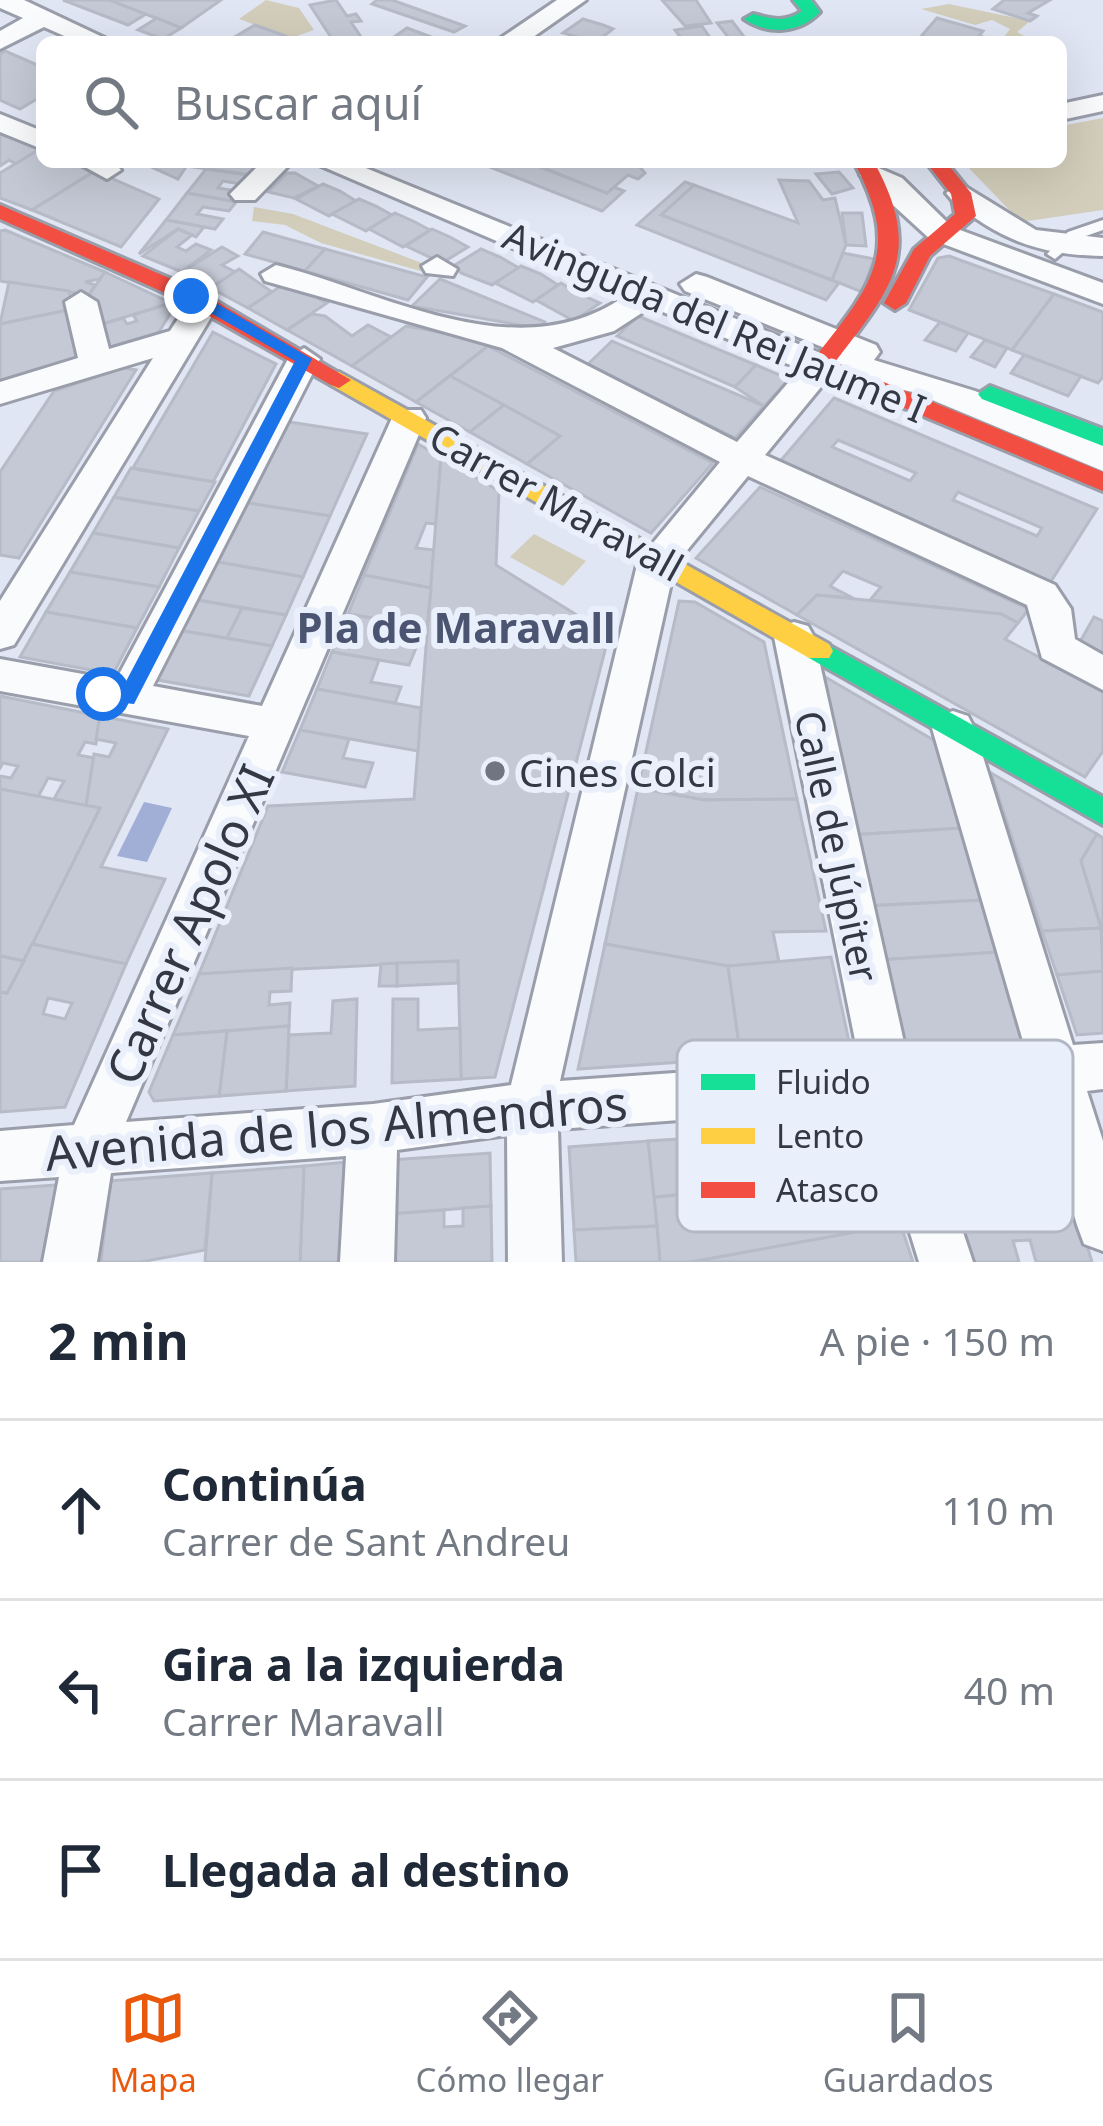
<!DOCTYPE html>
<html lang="es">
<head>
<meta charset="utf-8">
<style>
	body { margin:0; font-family:"Noto Sans",sans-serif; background:#f6f6f7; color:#1f2937 }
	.stop { position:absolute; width:36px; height:36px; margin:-27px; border:9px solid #1a73e8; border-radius:50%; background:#fff }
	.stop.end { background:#1a73e8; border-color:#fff; box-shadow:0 3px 12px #0008 }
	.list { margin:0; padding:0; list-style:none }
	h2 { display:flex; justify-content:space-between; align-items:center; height:156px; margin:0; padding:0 48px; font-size:51px }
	h2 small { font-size:39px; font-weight:400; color:#747a83 }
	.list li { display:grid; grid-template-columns:78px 1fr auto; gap:36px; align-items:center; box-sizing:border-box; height:180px; padding:0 48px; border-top:3px solid #e0e1e3 }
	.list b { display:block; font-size:45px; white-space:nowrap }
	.list p { margin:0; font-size:39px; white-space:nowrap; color:#747a83 }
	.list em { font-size:39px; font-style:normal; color:#747a83 }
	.icon { flex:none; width:66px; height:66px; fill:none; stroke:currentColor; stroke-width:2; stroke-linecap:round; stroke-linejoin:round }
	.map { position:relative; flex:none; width:1103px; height:1262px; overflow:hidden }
	.search { position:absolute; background:#fff; box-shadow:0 12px 48px #0002; left:36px; right:36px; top:36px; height:132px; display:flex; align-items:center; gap:30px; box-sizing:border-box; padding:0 42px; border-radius:18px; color:#747a83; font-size:45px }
	.sheet { height:696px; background:#fff }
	nav { display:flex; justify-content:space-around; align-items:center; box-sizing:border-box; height:168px; border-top:3px solid #e0e1e3; background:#fff; font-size:33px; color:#747a83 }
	nav a { display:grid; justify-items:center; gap:6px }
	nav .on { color:#ea580c }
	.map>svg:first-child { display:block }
	.green { fill:#d3cebb }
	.water { fill:#a1afd6 }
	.building { fill:#c4c9d5; stroke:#b6bbc7; stroke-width:3; fill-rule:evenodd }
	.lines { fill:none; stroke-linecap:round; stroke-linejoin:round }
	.lane-casing { stroke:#9a9eaa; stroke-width:6 }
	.street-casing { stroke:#9a9eaa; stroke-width:6 }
	.fast-casing { stroke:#9a9eaa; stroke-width:6 }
	.slow-casing { stroke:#9a9eaa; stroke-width:6 }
	.jam-casing { stroke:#9a9eaa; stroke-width:6 }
	.lane { fill:#fafbfd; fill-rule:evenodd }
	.street { fill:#fafbfd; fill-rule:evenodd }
	.fast { fill:#16e098; fill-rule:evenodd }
	.slow { fill:#ffcf43; fill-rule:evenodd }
	.jam { fill:#f24e42; fill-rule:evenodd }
	.route { fill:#1a73e8 }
	.poi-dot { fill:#707582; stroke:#eaeffc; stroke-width:4.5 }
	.labels { text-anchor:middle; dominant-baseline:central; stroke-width:12; stroke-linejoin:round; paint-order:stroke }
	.street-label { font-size:39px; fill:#343845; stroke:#eaeffc }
	.poi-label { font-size:39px; fill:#343845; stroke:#eaeffc; text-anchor:start }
	.neighbourhood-label { font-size:42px; font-weight:bold; fill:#4b5470; stroke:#eaeffc }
	.near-street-label { font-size:48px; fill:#343845; stroke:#eaeffc }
	.key { fill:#eaeffc; stroke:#b3b8c5; stroke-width:3 }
	.key-label { font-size:33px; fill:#343845 }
</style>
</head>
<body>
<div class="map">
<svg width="1103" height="1262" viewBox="0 0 1103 1262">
	<rect width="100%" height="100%" fill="#e0e6f4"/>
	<!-- green -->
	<g class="green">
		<polygon points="266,0 299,8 314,30 291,38 239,19"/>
		<polygon points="949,4 1030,21 1017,32 1035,42 1000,42 1010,29 992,20 975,25 921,9"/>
		<polygon points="1103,118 1103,210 1021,222 963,162 1061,162 1061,126"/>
		<polygon points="254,207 293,214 435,268 424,272 321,243 285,225 252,221"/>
		<polygon points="534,534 586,561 563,586 510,557"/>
	</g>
	<!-- water -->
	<polygon class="water" points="144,802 172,808 147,862 117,856"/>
	<!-- building -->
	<g class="building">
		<polygon points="63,0 110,0 146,14 128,25"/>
		<polygon points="110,0 221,0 181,28"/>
		<polygon points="336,0 347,16 356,14 361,21 351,22 363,40 334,42 310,5"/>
		<polygon points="377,0 392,0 465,26 454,32 372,4"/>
		<polygon points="662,0 696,0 711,23 685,26"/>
		<polygon points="1004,0 1050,0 1028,13 1037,16 1030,21 993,9"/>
		<polygon points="157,18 181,28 163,39 138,30"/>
		<polygon points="937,18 983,31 979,36 995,40 918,40"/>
		<polygon points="583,19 603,25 613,29 596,42 563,33"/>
		<polygon points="732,21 748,42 732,42 717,23"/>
		<polygon points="255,25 291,38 301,42 226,42"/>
		<polygon points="702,26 713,42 684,42 675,30"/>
		<polygon points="407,28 442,41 387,42"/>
		<polygon points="5,51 42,67 42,96 20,109 0,100 0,54"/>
		<polygon points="0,128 42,147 42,148 16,164 9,160 0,166"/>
		<polygon points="42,148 42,162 75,162 95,171 32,210 0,198 0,173"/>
		<polygon points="140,162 189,162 178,179"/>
		<polygon points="189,162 204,165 266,162 253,175 186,166"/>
		<polygon points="489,162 528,162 607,193 614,187 624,191 602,211 485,165"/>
		<polygon points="528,162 644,162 639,166 645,173 638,179 628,175 607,193"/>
		<polygon points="206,169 248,175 240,184 223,181 218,188 243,192 236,202 187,193"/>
		<polygon points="95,171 159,199 121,247 32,210"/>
		<polygon points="839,172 853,188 832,194 816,174"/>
		<polygon points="287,173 295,173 318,186 294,198 268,192"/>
		<polygon points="779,180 809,181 823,200 835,198 846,245 832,280 661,215 694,185 798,223"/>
		<polygon points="685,182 694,185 661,215 839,283 826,300 637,225"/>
		<polygon points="323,184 340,191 356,201 329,216 296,199"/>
		<polygon points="187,193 236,202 229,211 203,207 197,214 223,219 215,229 166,220"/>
		<polygon points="359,199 376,206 392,215 366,231 332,214"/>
		<polygon points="395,213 413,221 430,230 403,247 369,229"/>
		<polygon points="842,213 862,213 866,246 846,245"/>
		<polygon points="166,220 204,227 196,237 178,229 139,254"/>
		<polygon points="178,229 192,235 177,247 186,251 196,244 211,250 182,272 143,256"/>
		<polygon points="432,229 450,237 468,247 442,263 406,246"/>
		<polygon points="5,230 105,272 100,279 85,282 95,285 89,295 0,281 0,231"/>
		<polygon points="263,232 325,249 305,271 245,254"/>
		<polygon points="222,247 238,256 222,265 235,272 211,288 182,272"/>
		<polygon points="325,249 427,277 408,300 305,271"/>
		<polygon points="481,249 500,257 519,268 492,285 461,273 455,265"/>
		<polygon points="843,253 874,259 862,292 832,280"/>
		<polygon points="949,256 1054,294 1012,350 909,310 938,258"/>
		<polygon points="521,266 541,274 558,285 533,302 495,283"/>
		<polygon points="239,269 272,292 248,308 211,288"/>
		<polygon points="105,272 171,303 96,326 89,295"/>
		<polygon points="440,279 545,322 542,329 412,306"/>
		<polygon points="9,282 69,291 73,309 0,324"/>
		<polygon points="287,282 327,303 287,330 248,308"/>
		<polygon points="561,283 579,294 600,303 574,321 536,300"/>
		<polygon points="1054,294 1103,312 1103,377 1098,383 1012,350"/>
		<polygon points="171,303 175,306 157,335 102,352 96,326 123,318 127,324 137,321 133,315"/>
		<polygon points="73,309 86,358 0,385 0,324"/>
		<polygon points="312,314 325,316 352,336 368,325 391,337 352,366 287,330"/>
		<polygon points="638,316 669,329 756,365 735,387 617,336"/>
		<polygon points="940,322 968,333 956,351 925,340"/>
		<polygon points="406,326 465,337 488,346 416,402 352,366"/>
		<polygon points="213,332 276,364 213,482 133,468"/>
		<polygon points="985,340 1007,348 995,367 971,357"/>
		<polygon points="612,341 621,345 764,406 735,438 588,364"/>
		<polygon points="488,346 713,463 651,533 527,464 560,436 450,376"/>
		<polygon points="1024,355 1081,376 1068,396 1011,373"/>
		<polygon points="756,365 789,379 764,406 735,387"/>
		<polygon points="123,368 136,370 19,558 0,555 0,472 54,391"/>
		<polygon points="450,376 504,405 470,432 416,402"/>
		<path d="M 834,398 L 1097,509 L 1048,586 L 777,465 ZM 838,440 L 916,473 L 910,481 L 832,447 ZM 958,492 L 1042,528 L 1037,536 L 953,500 Z"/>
		<polygon points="504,405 560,436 527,464 470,432"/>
		<polygon points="283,421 367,434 330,516 242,502"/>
		<polygon points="418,444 441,457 436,524 426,523 416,548 434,550 431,588 364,575"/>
		<polygon points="441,457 499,491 496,565 609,635 495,1077 461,1079 458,961 199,974 268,806 414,799"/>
		<polygon points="131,468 140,470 215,482 199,511 114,497"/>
		<polygon points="760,487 1029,609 1018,623 1001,614 870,600 881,587 843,571 830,586 853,598 817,595 797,615 696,558"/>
		<polygon points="114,497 123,499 199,511 179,548 93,533"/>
		<polygon points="242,502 330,516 303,577 212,561"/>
		<polygon points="93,533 126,539 179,548 159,587 70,572"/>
		<polygon points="212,561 303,577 286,615 192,599"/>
		<polygon points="70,572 147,585 159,587 137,628 46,612"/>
		<polygon points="364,575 431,588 427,628 348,614"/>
		<polygon points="817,595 1001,614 1018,623 1005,639 1103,691 1103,751 1085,777 797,615"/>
		<polygon points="192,599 242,608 227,638 177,630"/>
		<polygon points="679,601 695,602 764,642 797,799 704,800 638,788"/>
		<polygon points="242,608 286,615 272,646 227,638"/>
		<polygon points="46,612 69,616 137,628 113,674 20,657"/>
		<polygon points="348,614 408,624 403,635 418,643 409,665 332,652"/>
		<polygon points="1094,617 1103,621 1103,659 1077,647"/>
		<polygon points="177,630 272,646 249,696 152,679"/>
		<polygon points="332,652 379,660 371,682 401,687 395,703 317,689"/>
		<polygon points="820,674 937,742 963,828 850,835"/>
		<polygon points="317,689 421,708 418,751 300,730"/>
		<polygon points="0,696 100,716 96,744 85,742 78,755 94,758 86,806 54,799 64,781 48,778 38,797 0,789 0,776 11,778 18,766 3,763 0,768"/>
		<polygon points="100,716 168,729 101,867 165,879 126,964 32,944 100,808 86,806 94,754 109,757 116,743 96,739"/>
		<polygon points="300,730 349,739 343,758 373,763 365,787 282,772"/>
		<polygon points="991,773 1097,834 1081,861 1101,928 1042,931"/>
		<polygon points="638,788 704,800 797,799 826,931 773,932 779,962 728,966 605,944"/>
		<polygon points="0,789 100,808 24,961 0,956"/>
		<polygon points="963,828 984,900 866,906 850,835"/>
		<polygon points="1097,834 1103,838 1103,933 1081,861"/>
		<polygon points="984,900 999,952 879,960 866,906"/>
		<polygon points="1101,928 1103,971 1057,975 1042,931"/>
		<path d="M 32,944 L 126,964 L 65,1107 L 0,1112 L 0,992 L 7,993 ZM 48,998 L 72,1003 L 65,1019 L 43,1014 Z"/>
		<polygon points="605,944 728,966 741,1058 578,1069"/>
		<polygon points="999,952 1025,1040 900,1049 879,960"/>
		<polygon points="0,956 24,961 7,993 0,992"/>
		<polygon points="831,957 851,1051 741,1058 728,966"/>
		<polygon points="458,961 458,983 397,986 397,963"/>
		<polygon points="397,963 397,986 379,986 381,964"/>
		<polygon points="292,968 291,991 270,992 269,1005 290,1003 289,1026 173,1035 199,974"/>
		<polygon points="1103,971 1103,1033 1077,1035 1057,975"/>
		<polygon points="357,999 355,1086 286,1091 289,1035 331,1033 333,1001"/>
		<polygon points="393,999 418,999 418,1030 460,1028 461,1079 392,1083"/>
		<polygon points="289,1026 286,1091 219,1096 227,1031"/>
		<polygon points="227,1031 219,1096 154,1101 149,1092 173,1035"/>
		<path d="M 1048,1111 L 1077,1212 L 1027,1216 L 1023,1201 L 1003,1201 L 1007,1218 L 954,1222 L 921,1121 ZM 1031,1156 L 1038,1177 L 1021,1178 L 1015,1157 Z"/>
		<polygon points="870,1125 901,1226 691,1262 660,1262 654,1197 718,1191 712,1149 741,1147 744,1134"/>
		<polygon points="709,1137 718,1191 654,1197 648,1141"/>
		<polygon points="648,1141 657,1226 574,1230 569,1147"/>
		<polygon points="490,1153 491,1206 390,1214 391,1160"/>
		<polygon points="348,1162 345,1262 300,1262 304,1166"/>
		<polygon points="304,1166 300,1262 205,1262 212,1173"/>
		<polygon points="212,1173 205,1250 141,1262 101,1262 110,1181"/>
		<polygon points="57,1185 46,1262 0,1262 0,1189"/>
		<polygon points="491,1206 492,1262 389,1262 390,1214 444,1210 444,1227 463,1226 463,1208"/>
		<polygon points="1077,1212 1092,1262 1036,1262 1030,1240 1013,1241 1019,1262 967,1262 954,1222"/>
		<polygon points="657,1226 660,1262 576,1262 574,1230"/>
		<polygon points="901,1226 913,1262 691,1262 867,1230"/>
	</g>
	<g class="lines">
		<!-- lane casing -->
		<g class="lane-casing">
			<polygon id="lane" points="1103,220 1103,230 1080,238 1055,259 1047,254 1068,232"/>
		</g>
		<!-- street casing -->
		<g class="street-casing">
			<g id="street">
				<polygon points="0,0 24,0 113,42 78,42 44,27 0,49 0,31 23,18 0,8"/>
				<polygon points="557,0 586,0 526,42 495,42"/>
				<polygon points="1103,95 1103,111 1061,120 1061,104"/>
				<polygon points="0,114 42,131 42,149 0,132"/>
				<polygon points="76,162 113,162 121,170 107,179"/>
				<polygon points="262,162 292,162 255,200 235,200 230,194"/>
				<path d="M 312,162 L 351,162 L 825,355 L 842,355 L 685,291 L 680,284 L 696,274 L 707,277 L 876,345 L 880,352 L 874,360 L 975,391 L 1103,445 L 1103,471 L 913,392 L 830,376 L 765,455 L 1055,585 L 1071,609 L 1075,639 L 1103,655 L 1103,690 L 1042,658 L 1027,605 L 748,476 L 675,565 L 560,1081 L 859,1060 L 774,637 L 780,626 L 794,622 L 808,626 L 814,637 L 907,1056 L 1025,1048 L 932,728 L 938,716 L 953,711 L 968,716 L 974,728 L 1073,1045 L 1103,1043 L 1103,1089 L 1087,1091 L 1103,1141 L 1103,1251 L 1084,1244 L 1077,1225 L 1039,1094 L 920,1103 L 973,1262 L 919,1262 L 871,1106 L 558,1129 L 562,1262 L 508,1262 L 507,1135 L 397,1150 L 394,1262 L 340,1262 L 346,1156 L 111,1173 L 97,1262 L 43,1262 L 59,1177 L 0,1181 L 0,1131 L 74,1125 L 249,736 L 0,691 L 0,659 L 116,680 L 288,359 L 304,348 L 320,359 L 153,686 L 262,706 L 392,418 L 397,410 L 421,410 L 426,418 L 126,1122 L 373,1104 L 511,1085 L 638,561 L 720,462 L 502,348 L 265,281 L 261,274 L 276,265 C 387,293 518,371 625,296 ZM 651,307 L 800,369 L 737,442 L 553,348 L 614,331 Z"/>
				<polygon points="874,166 902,178 952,227 1103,283 1103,304 930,239 860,175"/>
				<path d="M 961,184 L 1036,230 L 1103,238 L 1103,256 C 1041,255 998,240 951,199 L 946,193 Z"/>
				<polygon points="437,257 457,269 453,276 426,273 422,266"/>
				<polygon points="81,292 97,302 109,349 170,331 192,297 203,294 219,304 14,645 0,649 0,601 153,358 0,404 0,382 78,358 65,302"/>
			</g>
		</g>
		<!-- fast casing -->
		<g class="fast-casing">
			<g id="fast">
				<path d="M 793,0 L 811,0 L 820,12 C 799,34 768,35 744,19 L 753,14 C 772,19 785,23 802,11 Z"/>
				<polygon points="990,386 1103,429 1103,446 982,399 978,394"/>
				<polygon points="819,640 1103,797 1103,825 809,658 805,651 809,644"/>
			</g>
		</g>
		<!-- slow casing -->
		<g class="slow-casing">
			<polygon id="slow" points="339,372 829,644 833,651 829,658 809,658 331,385 327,380 331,375"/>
		</g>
		<!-- jam casing -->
		<g class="jam-casing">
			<g id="jam">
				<path d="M 854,162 L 874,162 C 924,253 892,288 835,362 L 1103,472 L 1103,491 L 813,370 L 813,360 C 871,286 903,253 854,162 Z"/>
				<polygon points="926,162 946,162 971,193 976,216 930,256 906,303 895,310 884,303 914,249 955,214 951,194"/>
				<polygon points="0,205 199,291 351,380 339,388 331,385 183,301 0,219"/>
			</g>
		</g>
		<!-- lane -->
		<use href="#lane" class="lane"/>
		<!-- street -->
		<use href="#street" class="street"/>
		<!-- fast -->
		<use href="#fast" class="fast"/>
		<!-- slow -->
		<use href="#slow" class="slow"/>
		<!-- jam -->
		<use href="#jam" class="jam"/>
	</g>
	<!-- route -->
	<polygon class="route" points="186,292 197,292 312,359 134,704 95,700 92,694 103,686 122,689 295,361 186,299"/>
	<!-- markers -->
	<circle class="poi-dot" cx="495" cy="771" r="12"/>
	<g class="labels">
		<!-- street labels -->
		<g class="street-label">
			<text transform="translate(715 321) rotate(23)">Avinguda del Rei Jaume I</text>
			<text transform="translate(557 501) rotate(29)">Carrer Maravall</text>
			<text transform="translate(838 846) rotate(78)">Calle de Júpiter</text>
		</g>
		<!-- poi labels -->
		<g class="poi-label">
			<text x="519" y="771">Cines Colci</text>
		</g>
		<!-- neighbourhood labels -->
		<g class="neighbourhood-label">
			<text x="456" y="626">Pla de Maravall</text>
		</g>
		<!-- near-street labels -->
		<g class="near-street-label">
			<text transform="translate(189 924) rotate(-66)">Carrer Apolo XI</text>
			<text transform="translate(336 1127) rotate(-5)">Avenida de los Almendros</text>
		</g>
	</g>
	<!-- legend -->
	<rect x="677" y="1040" width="396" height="192" rx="18" class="key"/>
	<rect x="701" y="1074" width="54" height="16" fill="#16e098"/>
	<rect x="701" y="1128" width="54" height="16" fill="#ffcf43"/>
	<rect x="701" y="1182" width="54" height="16" fill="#f24e42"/>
	<g class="key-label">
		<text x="776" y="1094">Fluido</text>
		<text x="776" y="1148">Lento</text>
		<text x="776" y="1202">Atasco</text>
	</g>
</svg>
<div class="stop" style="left:103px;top:694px"></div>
<div class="stop end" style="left:191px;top:296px"></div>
<div class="search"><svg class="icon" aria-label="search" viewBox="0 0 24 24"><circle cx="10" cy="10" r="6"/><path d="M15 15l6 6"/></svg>Buscar aquí</div>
</div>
<section class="sheet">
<h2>2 min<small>A pie · 150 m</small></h2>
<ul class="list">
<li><svg class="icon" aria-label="ahead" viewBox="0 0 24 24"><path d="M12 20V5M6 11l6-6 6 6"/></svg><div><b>Continúa</b><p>Carrer de Sant Andreu</p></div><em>110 m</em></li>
<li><svg class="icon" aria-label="left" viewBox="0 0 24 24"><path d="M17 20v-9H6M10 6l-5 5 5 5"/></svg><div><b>Gira a la izquierda</b><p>Carrer Maravall</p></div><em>40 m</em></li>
<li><svg class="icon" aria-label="arrive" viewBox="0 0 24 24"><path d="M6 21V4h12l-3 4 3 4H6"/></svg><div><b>Llegada al destino</b></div></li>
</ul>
</section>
<nav>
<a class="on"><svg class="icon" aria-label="map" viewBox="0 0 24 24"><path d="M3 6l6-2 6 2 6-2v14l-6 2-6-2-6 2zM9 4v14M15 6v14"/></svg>Mapa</a>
<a><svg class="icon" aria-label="directions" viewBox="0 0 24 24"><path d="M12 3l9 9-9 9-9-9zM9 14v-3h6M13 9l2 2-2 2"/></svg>Cómo llegar</a>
<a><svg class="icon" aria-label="saved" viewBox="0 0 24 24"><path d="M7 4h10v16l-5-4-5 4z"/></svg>Guardados</a>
</nav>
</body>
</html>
